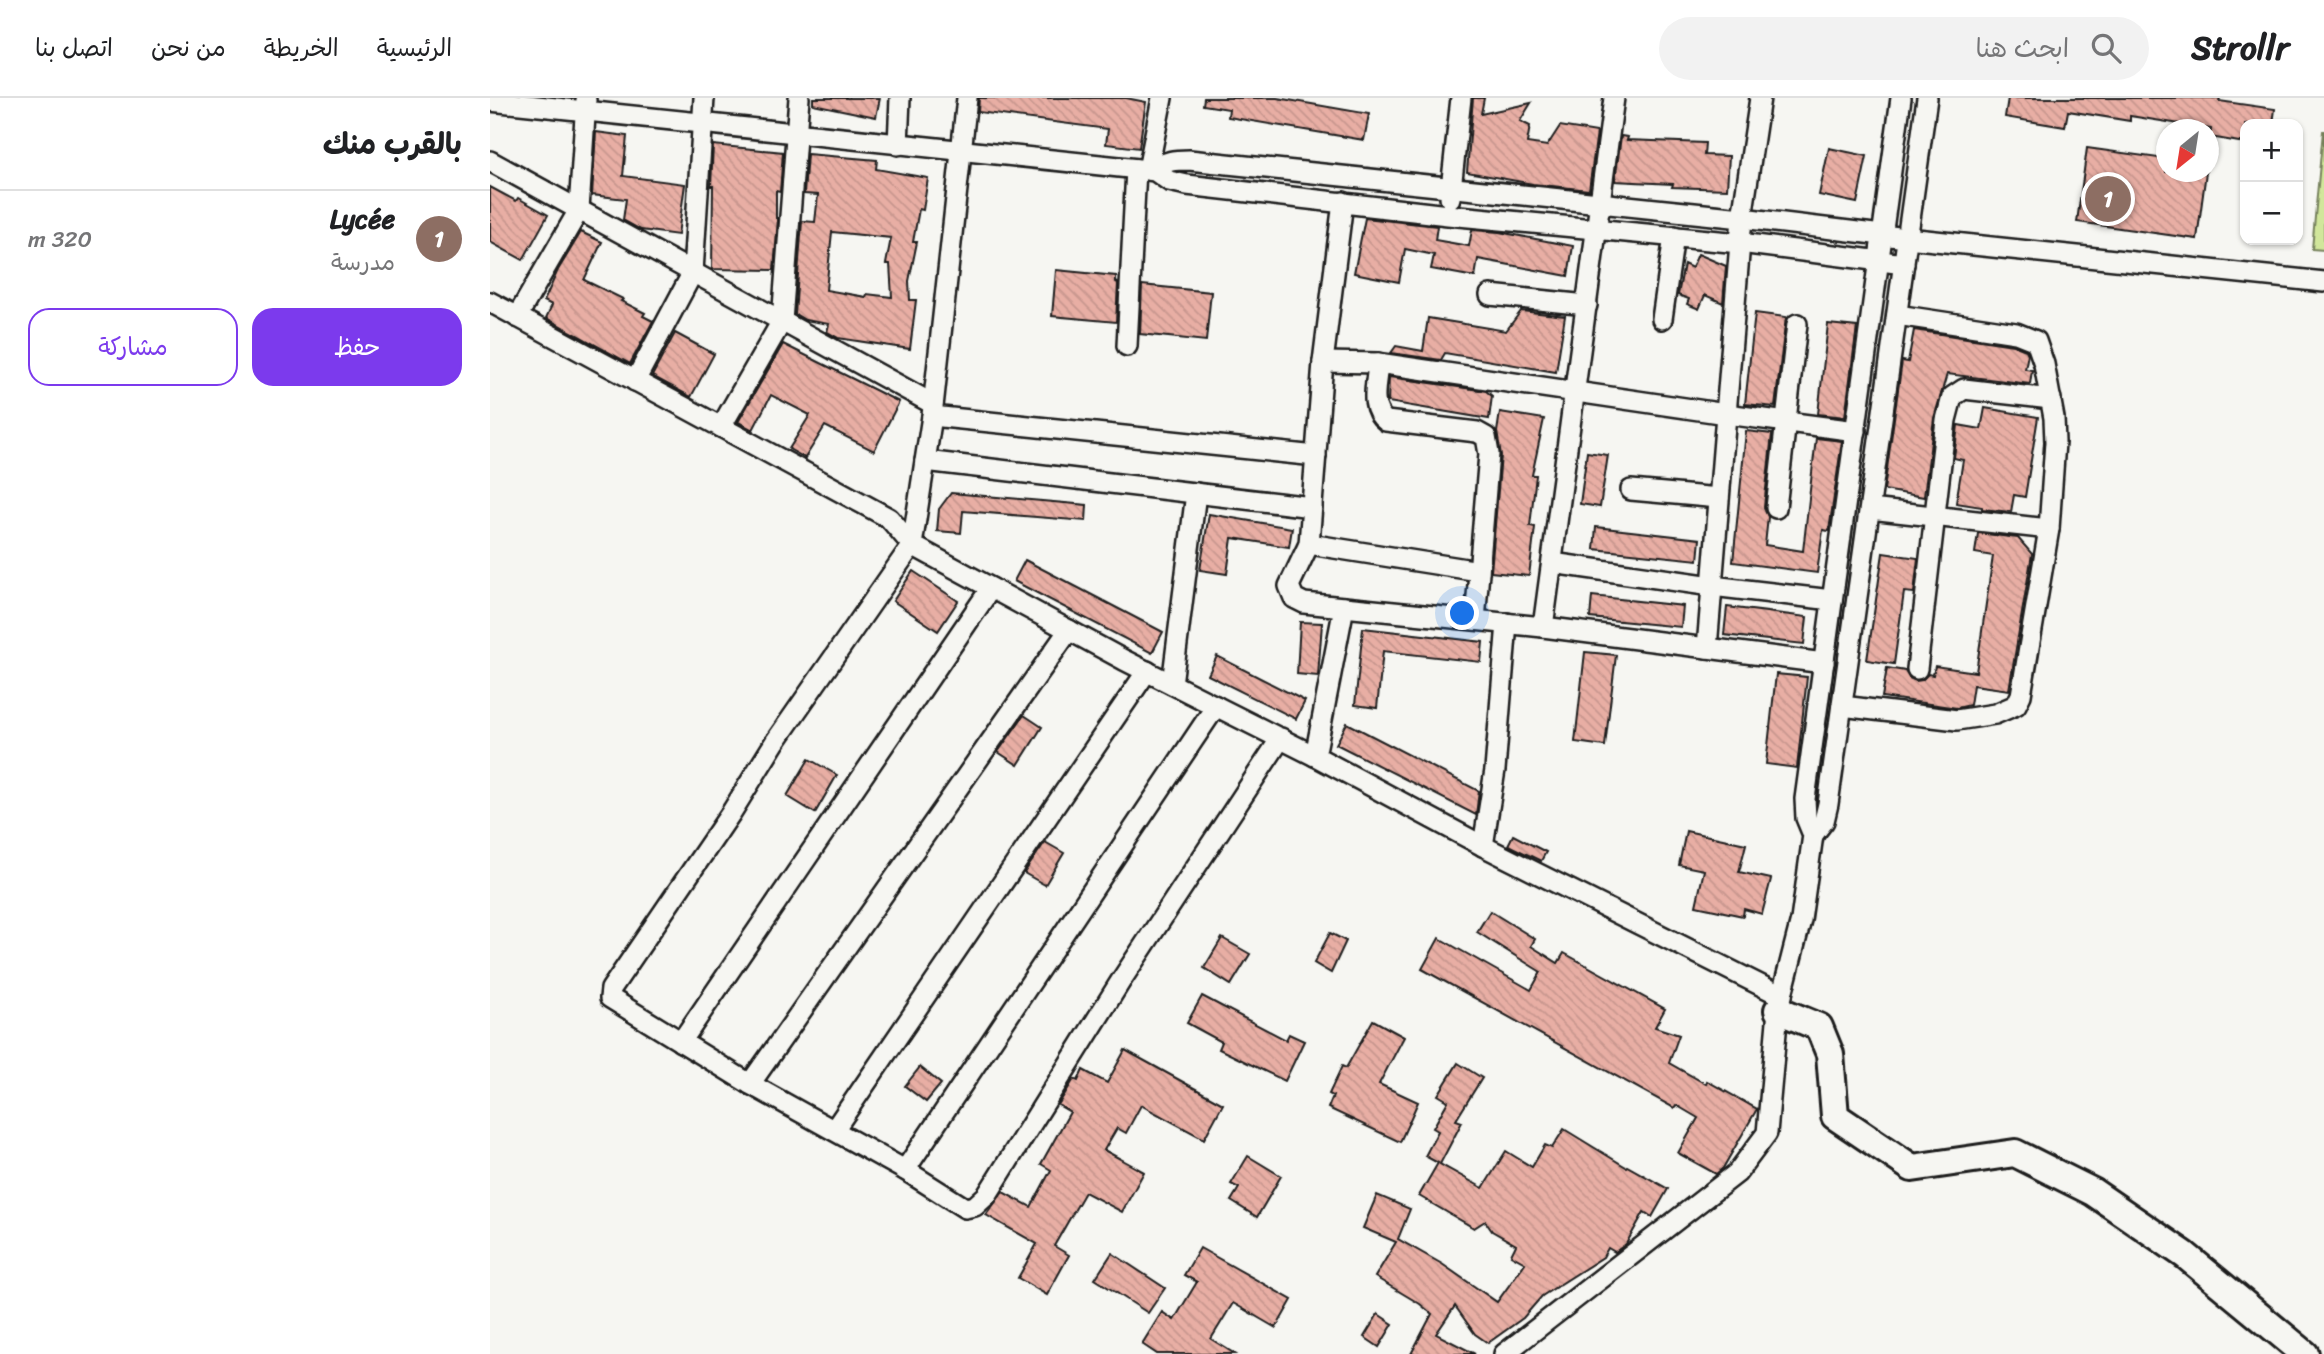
<!DOCTYPE html>
<html lang="ar">
<head>
<meta charset="utf-8">
<style>
	body { margin:0; font-family:Sriracha,"Playpen Sans Arabic",sans-serif; background:#f2f2f2; color:#202124; direction:rtl }
	.controls { position:absolute; right:21px; top:21px; display:grid; overflow:hidden; border-radius:14px; box-shadow:0 2px 5px #0004 }
	.controls button { width:63px; height:63px; display:grid; place-items:center; padding:0; border:0; border-bottom:2px solid #e0e0e0; background:#fff; color:#202124; font:35px sans-serif }
	.compass { position:absolute; left:1666px; top:21px; width:63px; height:63px; border-radius:50%; background:#fff; box-shadow:0 2px 5px #0004; rotate:210deg }
	.you { position:absolute; left:973px; top:516px; width:24px; height:24px; margin:-18px; border:5px solid #fff; border-radius:50%; background:#1a73e8; box-shadow:0 0 0 10px #1a73e833 }
	.badge { display:grid; place-items:center; width:46px; height:46px; border-radius:50%; background:#7c3aed; color:#fff; font-size:23px; font-weight:700 }
	.pin { position:absolute; translate:-50% -50%; border:4px solid #fff; box-shadow:0 2px 7px #0006 }
	.list { margin:0; padding:0; list-style:none }
	h2 { display:flex; justify-content:space-between; align-items:center; height:91px; margin:0; padding:0 28px; font-size:30px }
	h2 small { font-size:23px; font-weight:400; color:#757577 }
	.list li { display:grid; grid-template-columns:46px 1fr auto; gap:21px; align-items:center; box-sizing:border-box; height:98px; padding:0 28px; border-top:2px solid #e0e0e0 }
	.list b { display:block; font-size:26px; white-space:nowrap }
	.list p { margin:0; font-size:23px; white-space:nowrap; color:#757577 }
	.list em { font-size:23px; font-style:normal; color:#757577 }
	.actions { display:flex; gap:14px; padding:21px 28px }
	.actions a { flex:1; padding:16px 0; border:2px solid #7c3aed; border-radius:21px; text-align:center; font-size:24px; color:#7c3aed }
	.actions .main { background:#7c3aed; color:#fff }
	.icon { flex:none; width:38px; height:38px; fill:none; stroke:currentColor; stroke-width:2; stroke-linecap:round; stroke-linejoin:round }
	.map { position:relative; flex:none; width:1834px; height:1256px; overflow:hidden; direction:ltr }
	header { display:flex; align-items:center; gap:42px; box-sizing:border-box; height:98px; padding:0 35px; background:#fff; border-bottom:2px solid #e0e0e0 }
	header strong { font-size:33px }
	nav { display:flex; gap:38px; margin-inline-start:auto; font-size:24px }
	.search { width:490px; height:63px; background:#f2f2f2; display:flex; align-items:center; gap:18px; box-sizing:border-box; padding:0 24px; border-radius:38px; color:#757577; font-size:26px }
	main { display:flex }
	aside { flex:1; background:#fff }
	.map>svg:first-child { display:block }
	.pitch { fill:#d1e69b; stroke:#76815c; stroke-width:2 }
	.building { fill:url(#building-back-hatch); stroke:#1c1c1c; stroke-width:2; fill-rule:evenodd }
	.lines { fill:none; stroke-linecap:round; stroke-linejoin:round }
	.street-casing { stroke:#1c1c1c; stroke-width:24 }
	.secondary-casing { stroke:#1c1c1c; stroke-width:32 }
	.street { stroke:#f6f6f2; stroke-width:19 }
	.secondary { stroke:#f6f6f2; stroke-width:26 }
</style>
</head>
<body>
<header>
<strong>Strollr</strong>
<div class="search"><svg class="icon" aria-label="search" viewBox="0 0 24 24"><circle cx="10" cy="10" r="6"/><path d="M15 15l6 6"/></svg>ابحث هنا</div>
<nav><a>الرئيسية</a><a>الخريطة</a><a>من نحن</a><a>اتصل بنا</a></nav>
</header>
<main>
<div class="map">
<svg width="1834" height="1256" viewBox="0 0 1834 1256">
	<defs>
		<pattern id="building-back-hatch" width="6" height="6" patternUnits="userSpaceOnUse" patternTransform="scale(1.75)"><rect width="6" height="6" fill="#e8aea4"/><path d="M-1 5l2 2M0 0l6 6M5-1l2 2" fill="none" stroke="#c6958d"/></pattern>
	</defs>
	<rect width="100%" height="100%" fill="#f6f6f2"/>
	<filter id="ink" filterUnits="userSpaceOnUse"><feTurbulence type="fractalNoise" baseFrequency=".0143" numOctaves="2"/><feDisplacementMap in="SourceGraphic" scale="14" xChannelSelector="R" yChannelSelector="G"/><feConvolveMatrix kernelMatrix="1 2 1 2 8 2 1 2 1" color-interpolation-filters="sRGB"/></filter>
	<g filter="url(#ink)">
		<!-- pitch -->
		<polygon class="pitch" points="1833,33 1834,33 1834,152 1822,151"/>
		<!-- building -->
		<g class="building">
			<polygon points="323,0 390,0 386,19 323,6"/>
			<polygon points="489,0 636,0 656,4 649,50 616,46 618,31 488,14"/>
			<polygon points="714,0 787,0 879,16 874,42 738,19 739,11 713,7"/>
			<polygon points="983,0 994,0 991,16 1041,5 1030,23 1040,28 1037,45 1057,48 1070,28 1107,34 1099,92 1043,86 977,74"/>
			<polygon points="1518,0 1730,0 1729,3 1785,11 1783,26 1755,26 1755,45 1720,39 1721,31 1640,18 1640,23 1578,13 1575,29 1515,19"/>
			<polygon points="106,34 137,38 133,78 195,86 188,137 151,132 133,122 136,101 102,97"/>
			<polygon points="1131,38 1138,39 1137,42 1215,45 1214,57 1239,58 1237,91 1182,89 1183,86 1125,83"/>
			<polygon points="223,47 293,54 290,94 286,93 286,120 288,120 284,172 222,171 223,88 221,88"/>
			<polygon points="1339,50 1377,58 1367,105 1329,97"/>
			<polygon points="1597,50 1676,61 1676,74 1716,74 1707,141 1587,124"/>
			<path d="M 317,56 L 387,62 L 386,71 L 438,80 L 433,112 L 429,111 L 423,144 L 427,144 L 419,183 L 420,202 L 426,202 L 420,251 L 348,240 L 337,234 L 339,226 L 315,222 L 305,216 L 312,123 L 325,124 L 328,97 L 314,96 ZM 342,134 L 401,140 L 396,166 L 400,166 L 402,199 L 377,196 L 376,199 L 336,192 Z"/>
			<polygon points="0,89 26,103 28,100 58,117 33,162 0,144"/>
			<polygon points="875,120 947,128 945,142 979,148 982,132 1009,134 1083,148 1078,178 988,161 985,179 941,171 944,157 915,151 909,184 864,175"/>
			<polygon points="91,134 112,144 94,182 133,201 131,203 155,215 153,218 163,223 140,266 56,220 62,207 54,203 68,172"/>
			<polygon points="1208,156 1236,168 1233,205 1215,197 1209,211 1197,206 1199,201 1188,197 1194,166 1202,170"/>
			<polygon points="566,172 626,178 626,184 628,185 626,224 562,218"/>
			<polygon points="652,187 721,194 716,243 650,236"/>
			<polygon points="1031,213 1075,218 1066,274 955,255 951,262 901,255 906,248 933,253 938,220 1016,233"/>
			<polygon points="1265,215 1296,219 1285,309 1255,306"/>
			<polygon points="1338,226 1367,229 1355,319 1328,316"/>
			<polygon points="1424,232 1523,247 1536,252 1538,256 1535,271 1542,272 1540,286 1457,276 1444,320 1434,399 1394,392 1412,263 1418,264"/>
			<polygon points="185,235 224,256 201,299 162,278"/>
			<polygon points="293,246 409,304 384,353 335,328 315,360 299,351 320,317 281,297 263,332 248,324"/>
			<polygon points="899,279 996,293 1002,298 999,321 898,304"/>
			<polygon points="1495,310 1548,319 1535,399 1524,397 1521,414 1492,411 1492,409 1466,405 1473,362 1464,360 1468,327 1491,331"/>
			<polygon points="1010,314 1054,321 1042,377 1046,377 1040,428 1045,429 1039,478 1001,474 1011,357 1007,334"/>
			<polygon points="1256,333 1282,336 1274,409 1278,419 1275,447 1313,453 1326,340 1352,343 1339,433 1333,432 1327,475 1243,464"/>
			<polygon points="1097,354 1118,357 1110,409 1090,406"/>
			<polygon points="461,395 597,407 596,423 473,413 471,435 447,433 449,411"/>
			<polygon points="719,416 802,430 799,449 742,440 737,476 710,472"/>
			<polygon points="1106,429 1210,441 1208,462 1104,451"/>
			<polygon points="1488,435 1528,440 1542,456 1519,592 1483,587 1480,607 1467,610 1392,599 1397,570 1415,573 1419,580 1426,583 1432,582 1438,576 1443,577 1445,568 1486,574 1503,458 1485,455"/>
			<polygon points="1393,455 1428,460 1424,495 1414,494 1404,566 1377,562"/>
			<polygon points="535,462 673,534 662,555 524,483"/>
			<polygon points="423,473 468,503 448,533 403,503"/>
			<polygon points="1102,498 1193,508 1191,529 1100,520"/>
			<polygon points="1237,509 1317,519 1314,546 1234,537"/>
			<polygon points="810,524 832,525 828,578 807,576"/>
			<polygon points="873,530 993,544 991,564 893,553 887,610 865,607"/>
			<polygon points="1095,554 1126,557 1115,648 1085,644"/>
			<polygon points="727,558 815,603 806,621 718,577"/>
			<polygon points="1286,576 1317,579 1307,670 1276,666"/>
			<polygon points="534,617 552,629 528,667 508,654"/>
			<polygon points="857,625 989,693 986,717 846,646"/>
			<polygon points="319,661 347,677 325,715 297,698"/>
			<polygon points="1196,733 1256,746 1249,774 1281,781 1272,816 1254,811 1253,818 1206,808 1214,772 1189,767"/>
			<polygon points="1023,737 1056,754 1051,763 1018,747"/>
			<polygon points="555,744 574,755 555,787 534,775"/>
			<polygon points="1000,813 1045,841 1041,848 1068,865 1074,855 1175,911 1165,929 1189,937 1179,965 1216,986 1217,983 1267,1011 1233,1070 1226,1076 1188,1055 1208,1020 1186,1007 1184,1010 932,871 949,840 1041,892 1051,874 987,834"/>
			<polygon points="840,835 856,843 841,875 824,865"/>
			<polygon points="732,840 760,856 741,887 714,870"/>
			<polygon points="712,898 796,942 799,936 814,943 795,983 729,951 732,944 697,925"/>
			<polygon points="883,922 914,939 889,986 928,1004 910,1044 838,1010 843,998 839,996 852,968 856,970"/>
			<polygon points="635,952 733,1006 714,1041 651,1007 636,1035 627,1030 614,1052 654,1074 632,1114 595,1094 564,1148 579,1157 557,1197 528,1180 547,1146 496,1117 513,1094 541,1109 561,1072 551,1066 580,1014 568,1007 584,981 588,983 593,972 617,985"/>
			<polygon points="968,965 992,980 966,1022 972,1024 950,1066 993,1090 1016,1053 1042,1069 1055,1047 1062,1050 1074,1031 1136,1069 1137,1068 1178,1091 1162,1119 1154,1114 1136,1146 1125,1154 1118,1150 1113,1159 1052,1198 1033,1220 998,1245 985,1236 965,1208 946,1236 985,1256 921,1256 942,1216 930,1206 885,1179 906,1144 873,1130 887,1097 920,1111 908,1141 952,1166 1007,1204 1035,1165 1021,1157 1026,1147 1002,1133 995,1123 984,1130 929,1098 948,1065 935,1058 948,1033 943,1030 958,1003 948,997"/>
			<polygon points="430,969 451,986 436,1004 415,988"/>
			<polygon points="758,1058 791,1078 767,1119 741,1103 749,1090 741,1086"/>
			<polygon points="710,1150 802,1202 786,1230 743,1205 721,1241 745,1256 667,1256 652,1246 672,1214 684,1222 707,1184 694,1177"/>
			<polygon points="622,1155 675,1190 658,1215 605,1181"/>
			<polygon points="888,1216 903,1226 889,1249 874,1239"/>
		</g>
		<g class="lines">
			<!-- street casing -->
			<g class="street-casing">
				<g id="street">
					<polyline points="477,0 442,318 422,447 285,644 241,715 121,891 120,900 260,986 415,1072 475,1110 485,1108 497,1097 632,881 791,640"/>
					<polyline points="0,3 658,72 665,73 679,83 697,87 958,117 1250,145 1414,166"/>
					<polyline points="408,47 410,0"/>
					<polyline points="0,63 443,306"/>
					<polyline points="658,72 672,0"/>
					<path d="M 665,73 C 675,62 685,62 699,62 L 1252,120 L 1417,140 L 1834,184"/>
					<polyline points="960,100 971,0"/>
					<polyline points="853,104 833,264 819,446 799,488 804,500 814,505 1053,529 1334,565"/>
					<polyline points="1000,197 1097,207"/>
					<polyline points="0,204 399,420 422,447 634,562 825,658 993,748 1292,898"/>
					<polyline points="27,219 89,112 96,2"/>
					<polyline points="1172,221 1184,138"/>
					<polyline points="637,248 646,71"/>
					<polyline points="833,264 888,265 1236,316 1366,333"/>
					<path d="M 888,265 C 887,285 878,310 896,323 L 987,334 L 996,339 L 999,356 L 985,522"/>
					<polyline points="145,283 203,174 214,0"/>
					<polyline points="442,318 826,358"/>
					<polyline points="231,329 292,223 309,0"/>
					<polyline points="435,363 822,409"/>
					<polyline points="1141,392 1229,400"/>
					<polyline points="1286,410 1307,226"/>
					<polyline points="1380,411 1559,431"/>
					<polyline points="819,446 989,473"/>
					<polyline points="1062,465 1222,488 1342,502"/>
					<polyline points="1053,529 1124,0"/>
					<polyline points="1217,550 1252,120 1270,0"/>
					<polyline points="1427,571 1456,322 1462,299 1474,291 1561,301"/>
					<polyline points="682,586 706,395"/>
					<polyline points="1352,608 1467,622 1505,616 1526,607 1531,597 1559,431 1565,344 1564,320 1554,266 1546,243 1526,235 1407,217"/>
					<polyline points="825,658 854,509"/>
					<polyline points="1323,737 1334,723 1338,706 1437,0"/>
					<polyline points="993,748 1005,672 1017,525"/>
					<polyline points="191,944 501,490"/>
					<polyline points="260,986 579,532"/>
					<polyline points="344,1032 657,573"/>
					<polyline points="415,1072 726,608"/>
					<polyline points="1014,1256 1247,1075 1277,1035 1288,912 1311,822 1323,737 1316,720 1315,701 1411,0"/>
				</g>
			</g>
			<!-- secondary casing -->
			<g class="secondary-casing">
				<polyline id="secondary" points="1288,912 1329,929 1340,956 1345,1018 1422,1070 1525,1055 1603,1094 1695,1157 1815,1256"/>
			</g>
			<!-- street -->
			<use href="#street" class="street"/>
			<!-- secondary -->
			<use href="#secondary" class="secondary"/>
		</g>
	</g>
</svg>
<div class="controls">
<button>+</button>
<button>−</button>
</div>
<svg class="compass" viewBox="-18 -18 36 36"><path d="M0-13l5 13h-10z" fill="#e53935"/><path d="M0 13l5-13h-10z" fill="#757577"/></svg>
<div class="you"></div>
<div class="pin badge" style="left:1618px;top:101px;background:#8d6e63">1</div>
</div>
<aside>
<h2>بالقرب منك<small></small></h2>
<ul class="list">
<li><span class="badge" style="background:#8d6e63">1</span><div><b>Lycée</b><p>مدرسة</p></div><em>320 m</em></li>
</ul>
<div class="actions"><a class="main">حفظ</a><a>مشاركة</a></div>
</aside>
</main>
</body>
</html>
